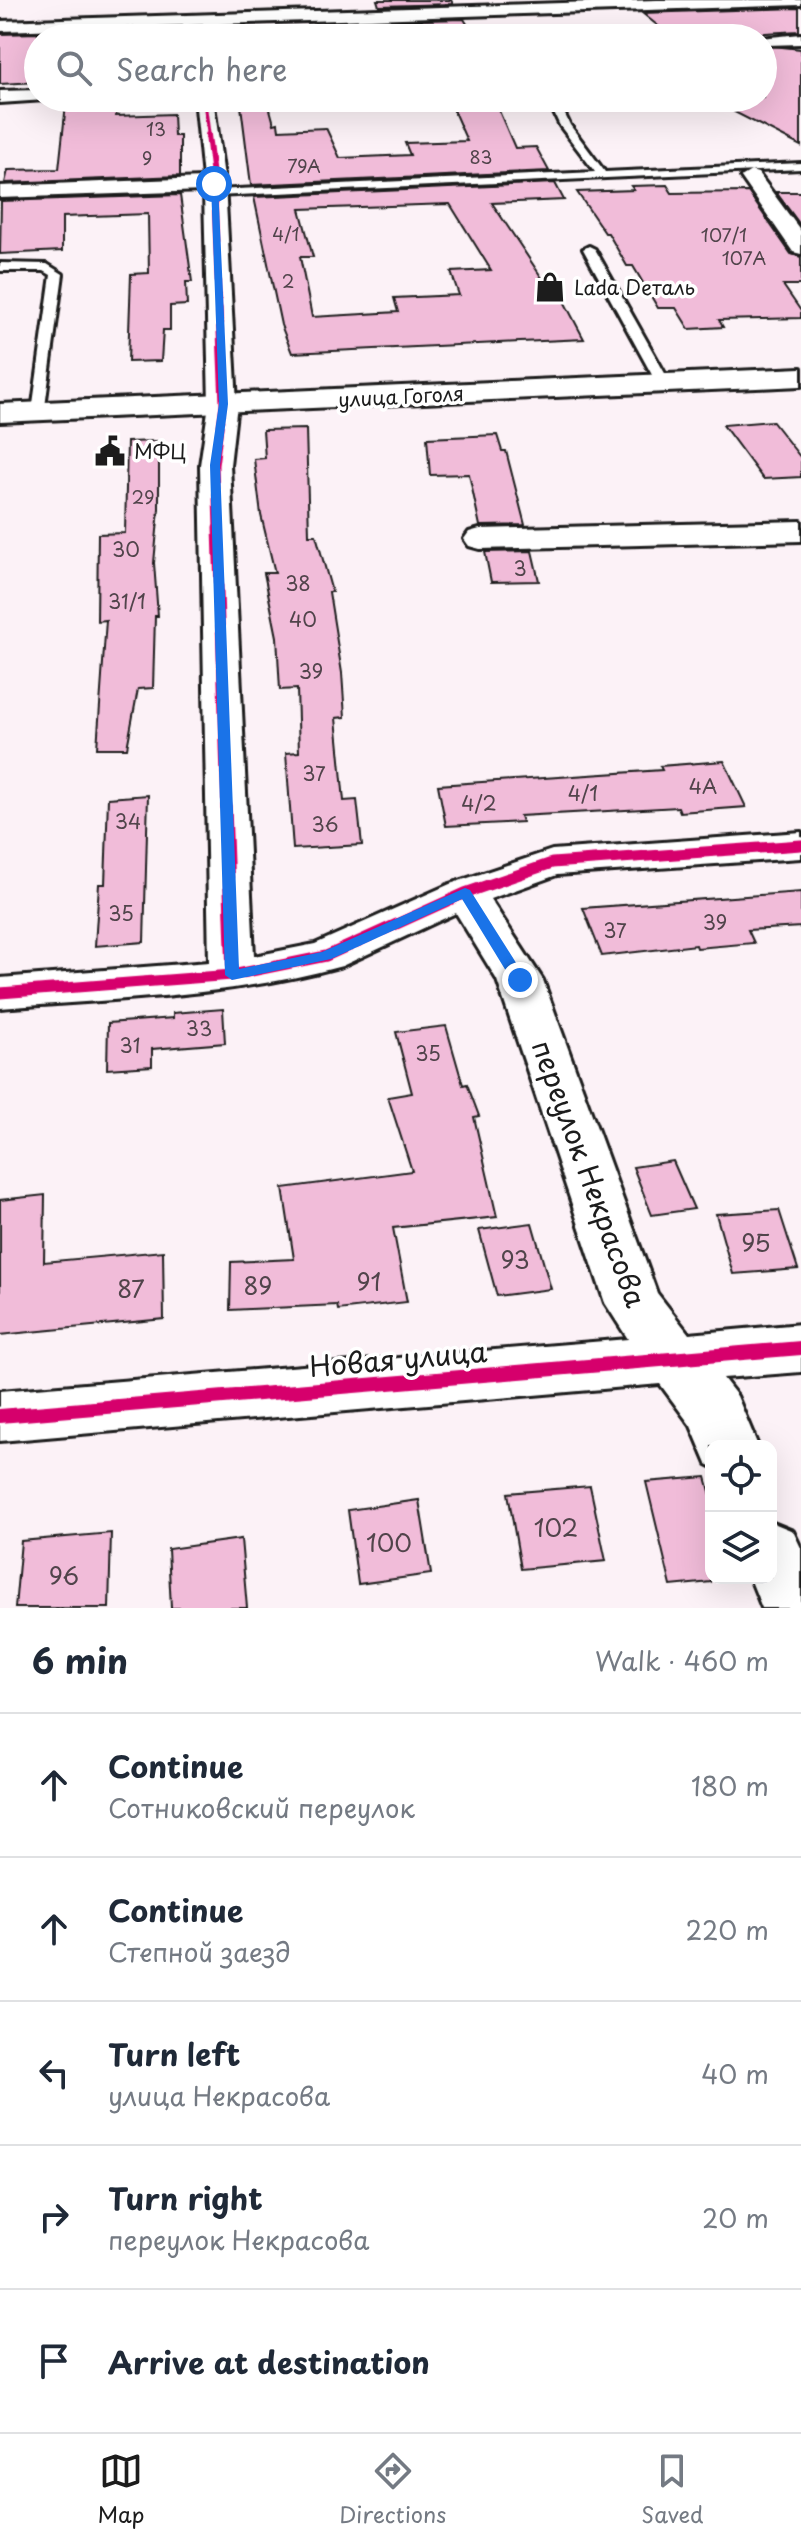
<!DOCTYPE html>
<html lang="en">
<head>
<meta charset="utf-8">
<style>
	body { margin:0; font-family:"Playpen Sans",sans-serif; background:#f2f2f3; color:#1f2937 }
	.controls { position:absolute; right:24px; bottom:24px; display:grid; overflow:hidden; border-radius:16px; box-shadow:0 8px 32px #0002 }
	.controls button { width:72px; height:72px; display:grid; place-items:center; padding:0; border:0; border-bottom:2px solid #e0e1e3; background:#fff; color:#1f2937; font:40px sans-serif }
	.stop { position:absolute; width:24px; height:24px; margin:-18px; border:6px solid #1a73e8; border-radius:50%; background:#fff }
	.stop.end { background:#1a73e8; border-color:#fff; box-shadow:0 2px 8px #0008 }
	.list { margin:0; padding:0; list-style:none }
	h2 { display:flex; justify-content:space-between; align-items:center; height:104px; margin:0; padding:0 32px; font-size:34px }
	h2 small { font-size:26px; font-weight:400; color:#747a83 }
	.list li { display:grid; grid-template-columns:52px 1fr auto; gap:24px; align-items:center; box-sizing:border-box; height:144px; padding:0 32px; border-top:2px solid #e0e1e3 }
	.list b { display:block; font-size:30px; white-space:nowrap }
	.list p { margin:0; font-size:26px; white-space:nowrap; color:#747a83 }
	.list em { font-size:26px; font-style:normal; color:#747a83 }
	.icon { flex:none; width:44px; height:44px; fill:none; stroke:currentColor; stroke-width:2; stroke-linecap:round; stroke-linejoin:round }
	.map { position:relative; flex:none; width:801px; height:1608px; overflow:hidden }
	.search { position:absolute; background:#fff; box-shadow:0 8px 32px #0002; left:24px; right:24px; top:24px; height:88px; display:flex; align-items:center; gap:20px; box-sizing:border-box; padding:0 28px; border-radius:44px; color:#747a83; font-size:30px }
	.sheet { height:824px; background:#fff }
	nav { display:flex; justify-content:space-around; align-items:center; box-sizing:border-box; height:112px; border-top:2px solid #e0e1e3; background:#fff; font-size:22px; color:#747a83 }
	nav a { display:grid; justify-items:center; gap:4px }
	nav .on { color:#1c1c1c }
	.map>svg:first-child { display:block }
	.building { fill:#f1bcd9; stroke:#1c1c1c; stroke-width:2; fill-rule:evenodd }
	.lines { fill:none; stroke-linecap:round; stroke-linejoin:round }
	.lane-casing { stroke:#1c1c1c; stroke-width:6 }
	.street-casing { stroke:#1c1c1c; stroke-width:6 }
	.secondary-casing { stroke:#1c1c1c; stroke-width:6 }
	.lane { fill:#fff; fill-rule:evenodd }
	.street { fill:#fff; fill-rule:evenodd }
	.secondary { fill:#fff; fill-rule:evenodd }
	.cycleway-far5-casing { stroke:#fff; stroke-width:6 }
	.cycleway-far4-casing { stroke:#fff; stroke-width:9 }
	.cycleway-far3-casing { stroke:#fff; stroke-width:11 }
	.cycleway-far2-casing { stroke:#fff; stroke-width:13 }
	.cycleway-far1-casing { stroke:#fff; stroke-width:16 }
	.cycleway-casing { stroke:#fff; stroke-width:19 }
	.cycleway-far5 { stroke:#d6006c; stroke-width:4 }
	.cycleway-far4 { stroke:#d6006c; stroke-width:6 }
	.cycleway-far3 { stroke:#d6006c; stroke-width:7 }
	.cycleway-far2 { stroke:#d6006c; stroke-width:9 }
	.cycleway-far1 { stroke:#d6006c; stroke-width:11 }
	.cycleway { stroke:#d6006c; stroke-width:14 }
	.route { fill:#1a73e8 }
	.labels { text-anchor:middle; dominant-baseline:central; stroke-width:7; stroke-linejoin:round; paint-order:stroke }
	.far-number-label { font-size:18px; fill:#51444b }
	.far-poi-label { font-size:20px; fill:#1c1c1c; stroke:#fff; text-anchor:start }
	.far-street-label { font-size:20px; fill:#1c1c1c; stroke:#fff }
	.number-label { font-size:20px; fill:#51444b }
	.near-number-label { font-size:24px; fill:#51444b }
	.near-street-label { font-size:28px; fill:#1c1c1c; stroke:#fff }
</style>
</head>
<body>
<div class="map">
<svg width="801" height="1608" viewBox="0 0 801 1608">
	<rect width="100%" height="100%" fill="#fcf2f7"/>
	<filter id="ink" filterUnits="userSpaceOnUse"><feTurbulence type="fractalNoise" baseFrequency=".0125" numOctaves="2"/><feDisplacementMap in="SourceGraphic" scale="16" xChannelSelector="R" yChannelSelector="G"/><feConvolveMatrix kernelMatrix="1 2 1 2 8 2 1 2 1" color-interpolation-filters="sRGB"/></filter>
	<g filter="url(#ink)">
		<!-- building -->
		<g class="building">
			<polygon points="377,0 451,0 453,4 379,6"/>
			<polygon points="799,8 799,31 682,38 673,38 642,13"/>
			<polygon points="464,19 469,27 419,29 421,32 390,32 386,21"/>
			<polygon points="38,33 38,82 0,84 0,34"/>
			<polygon points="763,45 801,49 801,146 707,98 763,98"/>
			<polygon points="240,98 267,98 274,124 278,123 279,130 326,128 340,158 410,155 405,143 467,141 451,105 496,104 515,148 536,147 549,171 251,185"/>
			<polygon points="118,103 116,116 173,114 174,136 180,136 180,176 5,183 8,170 59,169 66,104"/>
			<path d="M 555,183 L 564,200 L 492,203 L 546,284 L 555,284 L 584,339 L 292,353 L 281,325 L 254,197 ZM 450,204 L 491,270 L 451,272 L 459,295 L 394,298 L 398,312 L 312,317 L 300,257 L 313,257 L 300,209 Z"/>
			<polygon points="667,185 672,193 748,192 791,254 801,257 801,285 783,285 801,311 801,318 719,320 723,327 689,329 676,308 658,308 633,266 627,266 608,233 605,233 577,192 634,190 631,186"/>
			<polygon points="776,192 801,192 801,226"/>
			<polygon points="180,195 192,282 186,282 187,305 170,306 170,330 163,330 161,361 128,362 131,274 149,273 148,214 62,217 62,251 0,254 1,201"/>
			<polygon points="772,421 801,458 801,477 763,479 723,425"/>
			<polygon points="306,429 309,535 316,535 332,592 329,592 342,673 345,717 336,718 344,801 357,800 362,845 293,849 286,753 299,752 297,689 280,690 277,637 264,573 275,573 261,515 254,459 265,458 263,430"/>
			<polygon points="497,435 502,451 506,451 525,525 480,526 469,474 430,475 427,438"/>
			<polygon points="159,441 159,509 154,563 158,616 155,616 153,688 138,689 127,748 97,748 106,620 97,621 98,534 125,533 127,442"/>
			<polygon points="532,551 539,581 491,582 485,552"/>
			<polygon points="724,761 746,807 680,812 678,807 520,816 522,822 446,826 438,785 662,770 660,766"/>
			<polygon points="148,795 144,942 95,946 99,884 105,884 108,798"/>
			<polygon points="801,892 801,927 748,930 754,943 697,948 696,945 602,956 583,908"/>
			<polygon points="223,1009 225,1043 152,1049 152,1066 107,1069 108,1023 173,1018 173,1013"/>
			<polygon points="446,1026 463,1085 467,1084 479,1116 474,1117 497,1217 393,1228 407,1302 338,1310 337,1305 230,1310 231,1262 294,1259 283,1188 412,1171 388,1097 412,1093 396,1032"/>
			<polygon points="673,1161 694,1209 652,1215 633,1167"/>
			<polygon points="45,1195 44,1262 163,1251 164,1319 0,1335 0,1200"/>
			<polygon points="779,1210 798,1269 733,1274 716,1214"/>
			<polygon points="532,1223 551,1289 497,1296 479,1230"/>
			<polygon points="706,1477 711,1495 711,1582 671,1586 646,1482"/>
			<polygon points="590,1486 606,1561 521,1569 508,1493"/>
			<polygon points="419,1500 431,1574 358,1584 348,1510"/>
			<polygon points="111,1533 109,1608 15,1608 21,1541"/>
			<polygon points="241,1539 247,1608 171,1608 168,1549"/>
		</g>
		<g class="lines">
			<!-- lane casing -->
			<g class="lane-casing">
				<g id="lane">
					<polygon points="547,98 557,98 570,125 605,172 801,163 801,169 215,196 210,193 215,190 595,172 560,126"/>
					<polygon points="589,246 595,249 671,384 669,387 657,384 583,249"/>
					<polygon points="0,263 47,264 63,274 44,414 32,411 51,275 44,271 0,271"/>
				</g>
			</g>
			<!-- street casing -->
			<g class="street-casing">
				<g id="street">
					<polygon points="657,0 801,0 801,5 0,31 0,21"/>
					<polygon points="801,34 801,44 767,45 760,38"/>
					<polygon points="38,90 38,98 45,100 0,103 0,91"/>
					<path d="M 195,98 L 213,98 L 225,184 L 237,404 L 230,465 L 254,956 L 315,944 L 450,884 L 552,850 L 801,832 L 801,858 L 557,875 L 490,899 L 543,980 L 657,1293 L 689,1334 L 801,1324 L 801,1372 L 723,1378 L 737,1396 L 758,1446 L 711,1446 L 711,1466 L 707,1464 L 691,1426 L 660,1384 L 0,1441 L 0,1391 L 628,1339 L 605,1303 L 497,980 L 456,913 L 342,966 C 230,997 114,999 0,1008 L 0,978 L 209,962 L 200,465 L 209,404 L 204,191 L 0,198 L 0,186 L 203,178 Z"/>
					<polygon points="751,171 758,173 801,231 801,254 793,252 741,177"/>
					<polygon points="801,521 801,541 480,549 469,546 464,539 469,532 480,529"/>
					<polygon points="771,1522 793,1531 801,1548 801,1608 762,1608 750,1578 771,1578"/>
				</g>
			</g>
			<!-- secondary casing -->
			<g class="secondary-casing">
				<polygon id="secondary" points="801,368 801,386 0,422 0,404"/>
			</g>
			<!-- lane -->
			<use href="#lane" class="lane"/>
			<!-- street -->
			<use href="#street" class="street"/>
			<!-- secondary -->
			<use href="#secondary" class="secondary"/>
			<!-- cycleway-far5 casing -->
			<g class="cycleway-far5-casing">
				<polyline id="cycleway-far5" points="204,98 209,137"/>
			</g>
			<!-- cycleway-far4 casing -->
			<g class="cycleway-far4-casing">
				<polyline id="cycleway-far4" points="208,135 214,184 219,310"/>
			</g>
			<!-- cycleway-far3 casing -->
			<g class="cycleway-far3-casing">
				<polyline id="cycleway-far3" points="217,530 215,465 223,404 219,308"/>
			</g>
			<!-- cycleway-far2 casing -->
			<g class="cycleway-far2-casing">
				<polyline id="cycleway-far2" points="217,528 226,808"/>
			</g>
			<!-- cycleway-far1 casing -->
			<g class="cycleway-far1-casing">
				<g id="cycleway-far1">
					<polyline points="226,806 232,975"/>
					<polyline points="0,993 232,975 326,956 465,893 552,863 801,845"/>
				</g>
			</g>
			<!-- cycleway casing -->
			<g class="cycleway-casing">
				<polyline id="cycleway" points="0,1416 801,1348"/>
			</g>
			<!-- cycleway-far5 -->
			<use href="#cycleway-far5" class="cycleway-far5"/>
			<!-- cycleway-far4 -->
			<use href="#cycleway-far4" class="cycleway-far4"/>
			<!-- cycleway-far3 -->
			<use href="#cycleway-far3" class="cycleway-far3"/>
			<!-- cycleway-far2 -->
			<use href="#cycleway-far2" class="cycleway-far2"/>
			<!-- cycleway-far1 -->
			<use href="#cycleway-far1" class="cycleway-far1"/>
			<!-- cycleway -->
			<use href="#cycleway" class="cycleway"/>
		</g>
	</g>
	<!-- route -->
	<polygon class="route" points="214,182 218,184 228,404 220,465 239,969 322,952 465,888 470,890 525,977 525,984 514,984 462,899 331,959 232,980 225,975 210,465 219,404 211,184"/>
	<!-- icons -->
	<defs>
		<g id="shop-bare" transform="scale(2.4)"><path d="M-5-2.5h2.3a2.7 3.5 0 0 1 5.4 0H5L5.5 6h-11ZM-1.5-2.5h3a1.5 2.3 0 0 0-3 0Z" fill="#1c1c1c" stroke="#fff" stroke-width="2.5" paint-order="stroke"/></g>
		<g id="civic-bare" transform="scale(2.4)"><path d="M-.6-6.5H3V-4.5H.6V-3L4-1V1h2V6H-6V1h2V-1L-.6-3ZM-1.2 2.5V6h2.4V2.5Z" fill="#1c1c1c" stroke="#fff" stroke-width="2.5" paint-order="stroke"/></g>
	</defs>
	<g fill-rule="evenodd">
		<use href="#shop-bare" x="550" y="287"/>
		<use href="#civic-bare" x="110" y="451"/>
	</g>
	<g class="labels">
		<!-- far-number labels -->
		<g class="far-number-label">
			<text x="156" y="128">13</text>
			<text x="481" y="156">83</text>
			<text x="147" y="157">9</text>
			<text x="304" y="165">79А</text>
			<text x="286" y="233">4/1</text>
			<text x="724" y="234">107/1</text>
			<text x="744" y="257">107А</text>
			<text x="288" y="280">2</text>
			<text x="143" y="496">29</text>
		</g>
		<!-- far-poi labels -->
		<g class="far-poi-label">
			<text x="574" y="287">Lada Dеталь</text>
			<text x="134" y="451">МФЦ</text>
		</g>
		<!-- far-street labels -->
		<g class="far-street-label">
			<text transform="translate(401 396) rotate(-3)">улица Гоголя</text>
		</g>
		<!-- number labels -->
		<g class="number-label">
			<text x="126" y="549">30</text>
			<text x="520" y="568">3</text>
			<text x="298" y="583">38</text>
			<text x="127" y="601">31/1</text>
			<text x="303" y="619">40</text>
			<text x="311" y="671">39</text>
			<text x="314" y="773">37</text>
			<text x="703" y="786">4А</text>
			<text x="583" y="793">4/1</text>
			<text x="479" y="803">4/2</text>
			<text x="128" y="821">34</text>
			<text x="325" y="824">36</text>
			<text x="121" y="913">35</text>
			<text x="715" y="922">39</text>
			<text x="615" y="930">37</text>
			<text x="199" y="1028">33</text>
			<text x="130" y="1045">31</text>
			<text x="428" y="1053">35</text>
		</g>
		<!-- near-number labels -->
		<g class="near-number-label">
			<text x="756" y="1242">95</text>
			<text x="515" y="1259">93</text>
			<text x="369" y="1281">91</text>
			<text x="258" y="1285">89</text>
			<text x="131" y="1288">87</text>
			<text x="556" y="1527">102</text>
			<text x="389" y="1542">100</text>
			<text x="64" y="1575">96</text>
		</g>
		<!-- near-street labels -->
		<g class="near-street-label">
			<text transform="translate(590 1173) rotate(70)">переулок Некрасова</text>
			<text transform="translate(398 1358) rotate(-5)">Новая улица</text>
		</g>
	</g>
</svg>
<div class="controls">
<button><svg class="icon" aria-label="locate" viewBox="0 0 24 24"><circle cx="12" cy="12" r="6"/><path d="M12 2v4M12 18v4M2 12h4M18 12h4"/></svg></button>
<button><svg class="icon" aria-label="layers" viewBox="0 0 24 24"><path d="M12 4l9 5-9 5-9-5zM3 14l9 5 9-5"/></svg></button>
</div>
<div class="stop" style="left:214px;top:184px"></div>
<div class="stop end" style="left:520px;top:980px"></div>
<div class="search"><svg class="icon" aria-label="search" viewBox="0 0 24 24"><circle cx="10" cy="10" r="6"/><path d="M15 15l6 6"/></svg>Search here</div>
</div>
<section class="sheet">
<h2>6 min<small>Walk · 460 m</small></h2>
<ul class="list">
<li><svg class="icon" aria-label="ahead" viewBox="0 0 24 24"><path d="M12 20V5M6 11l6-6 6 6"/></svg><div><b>Continue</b><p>Сотниковский переулок</p></div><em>180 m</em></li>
<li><svg class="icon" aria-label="ahead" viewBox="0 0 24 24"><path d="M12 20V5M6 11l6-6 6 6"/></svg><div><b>Continue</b><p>Степной заезд</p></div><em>220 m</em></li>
<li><svg class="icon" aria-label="left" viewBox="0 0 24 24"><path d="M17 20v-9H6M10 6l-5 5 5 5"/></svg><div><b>Turn left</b><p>улица Некрасова</p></div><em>40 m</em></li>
<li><svg class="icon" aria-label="right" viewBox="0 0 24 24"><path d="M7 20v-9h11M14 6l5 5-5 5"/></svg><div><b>Turn right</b><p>переулок Некрасова</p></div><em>20 m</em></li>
<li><svg class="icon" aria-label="arrive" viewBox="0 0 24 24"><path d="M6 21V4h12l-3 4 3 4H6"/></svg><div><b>Arrive at destination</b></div></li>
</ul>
</section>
<nav>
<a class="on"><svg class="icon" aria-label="map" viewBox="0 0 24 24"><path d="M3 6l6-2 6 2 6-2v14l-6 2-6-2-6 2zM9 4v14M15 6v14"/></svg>Map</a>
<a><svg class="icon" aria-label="directions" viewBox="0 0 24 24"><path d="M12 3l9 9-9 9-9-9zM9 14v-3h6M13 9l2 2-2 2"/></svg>Directions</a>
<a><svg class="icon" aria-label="saved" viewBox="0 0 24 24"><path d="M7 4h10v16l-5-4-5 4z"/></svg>Saved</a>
</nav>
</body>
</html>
